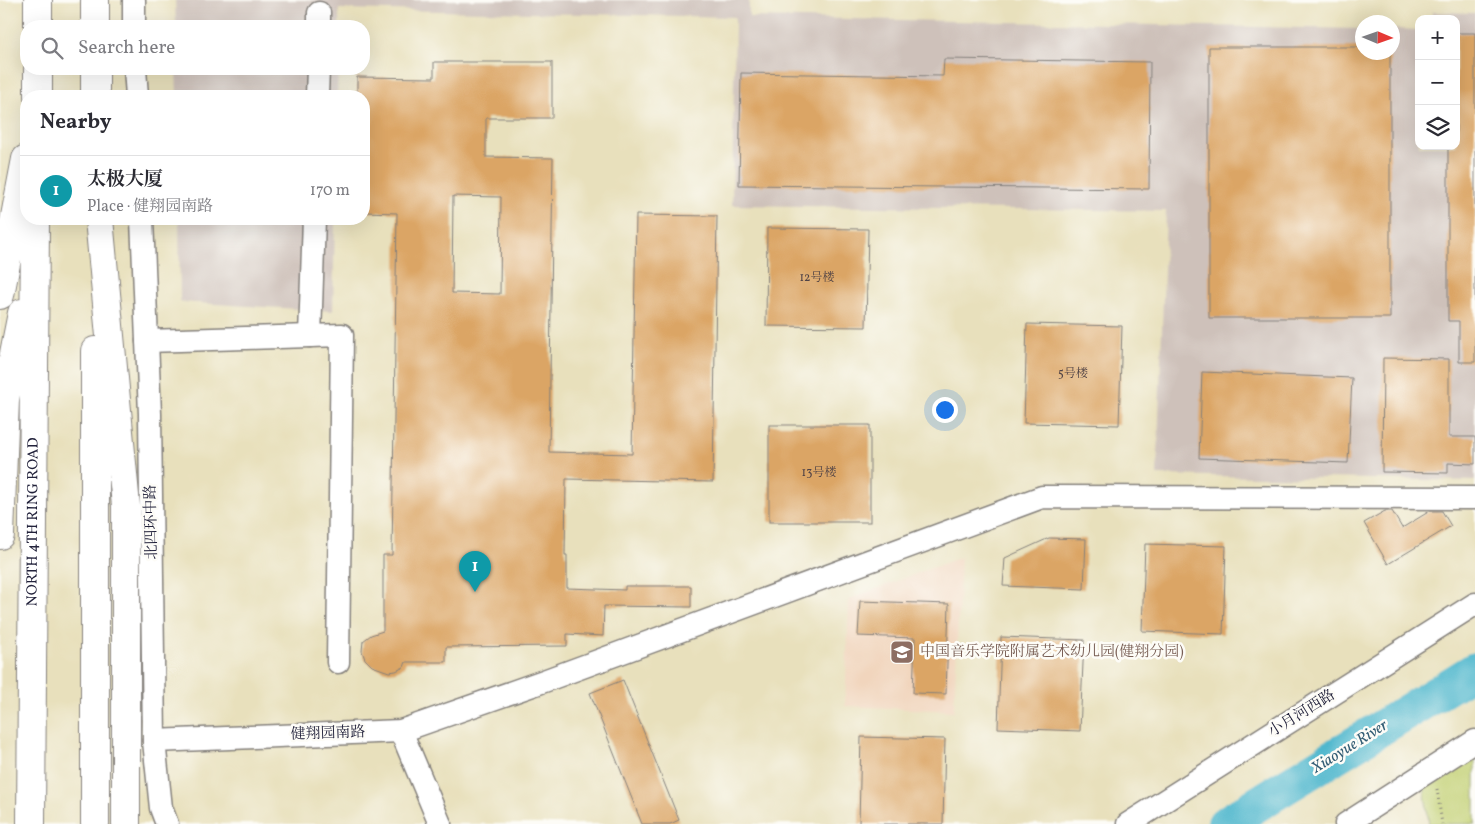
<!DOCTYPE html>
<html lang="en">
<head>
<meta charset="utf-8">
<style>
	body { margin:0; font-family:Vollkorn,"Noto Serif SC",serif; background:#f2f2f3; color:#2b2b33 }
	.controls { position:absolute; right:15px; top:15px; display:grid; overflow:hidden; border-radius:10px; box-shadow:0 5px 20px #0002 }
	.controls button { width:45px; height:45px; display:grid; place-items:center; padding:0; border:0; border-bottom:1px solid #e1e1e2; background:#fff; color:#2b2b33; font:25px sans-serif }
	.compass { position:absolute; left:1355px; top:15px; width:45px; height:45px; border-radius:50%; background:#fff; box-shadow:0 5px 20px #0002; rotate:92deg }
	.you { position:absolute; left:944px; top:409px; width:18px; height:18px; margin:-12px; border:4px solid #fff; border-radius:50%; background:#1a73e8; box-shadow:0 0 0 8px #1a73e833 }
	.badge { display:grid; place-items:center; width:32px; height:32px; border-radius:50%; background:#1f6fb2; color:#fff; font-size:16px; font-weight:700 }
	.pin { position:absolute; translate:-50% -41px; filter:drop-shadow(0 1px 2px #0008) }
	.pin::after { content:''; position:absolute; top:26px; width:18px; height:15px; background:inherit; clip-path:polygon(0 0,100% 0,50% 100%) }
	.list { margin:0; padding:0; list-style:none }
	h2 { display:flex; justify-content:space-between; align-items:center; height:65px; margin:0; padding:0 20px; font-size:21px }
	h2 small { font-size:16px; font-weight:400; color:#7c7c81 }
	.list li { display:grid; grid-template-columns:32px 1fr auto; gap:15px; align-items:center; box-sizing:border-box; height:70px; padding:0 20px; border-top:1px solid #e1e1e2 }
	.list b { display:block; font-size:19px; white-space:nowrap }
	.list p { margin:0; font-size:16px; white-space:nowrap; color:#7c7c81 }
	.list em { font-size:16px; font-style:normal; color:#7c7c81 }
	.icon { flex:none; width:28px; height:28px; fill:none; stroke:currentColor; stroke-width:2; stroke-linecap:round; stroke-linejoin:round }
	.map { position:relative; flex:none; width:1475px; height:824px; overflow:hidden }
	.search { position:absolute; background:#fff; box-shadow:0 5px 20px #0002; left:20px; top:20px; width:350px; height:55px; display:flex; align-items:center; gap:12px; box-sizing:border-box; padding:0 18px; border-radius:20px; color:#7c7c81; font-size:19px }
	.panel { position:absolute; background:#fff; box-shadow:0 5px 20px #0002; left:20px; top:90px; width:350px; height:135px; border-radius:20px }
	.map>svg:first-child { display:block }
	.built { fill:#f1d5bd }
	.industrial { fill:#cec1ba }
	.green { fill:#c1cf71; stroke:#727856 }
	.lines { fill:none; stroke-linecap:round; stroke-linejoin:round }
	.river { stroke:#4fb7cd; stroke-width:36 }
	.building { fill:#dba565; fill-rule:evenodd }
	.minor-casing { stroke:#85817c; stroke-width:25 }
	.highway-casing { stroke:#85817c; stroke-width:30 }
	.path { stroke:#85817c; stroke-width:3; stroke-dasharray:1 4; stroke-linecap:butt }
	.minor { stroke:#fff; stroke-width:22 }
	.highway { stroke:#fff; stroke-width:28 }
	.labels { text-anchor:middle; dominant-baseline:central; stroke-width:5; stroke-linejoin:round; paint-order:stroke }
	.number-label { font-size:12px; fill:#504346 }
	.street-label { font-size:15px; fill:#22223b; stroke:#fdfcf7 }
	.education-label { font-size:15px; fill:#785e54; stroke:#fdfcf7; text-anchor:start }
	.water-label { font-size:16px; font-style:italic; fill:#345e75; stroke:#fdfcf7 }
</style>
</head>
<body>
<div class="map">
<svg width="1475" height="824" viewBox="0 0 1475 824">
	<rect width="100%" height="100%" fill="#fdfcf7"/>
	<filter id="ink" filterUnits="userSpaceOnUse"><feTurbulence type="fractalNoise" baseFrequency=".02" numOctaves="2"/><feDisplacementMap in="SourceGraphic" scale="10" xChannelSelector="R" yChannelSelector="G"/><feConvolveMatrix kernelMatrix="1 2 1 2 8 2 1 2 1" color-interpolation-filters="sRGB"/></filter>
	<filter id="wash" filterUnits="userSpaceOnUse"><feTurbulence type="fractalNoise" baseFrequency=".0096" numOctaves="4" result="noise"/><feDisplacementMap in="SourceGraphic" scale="20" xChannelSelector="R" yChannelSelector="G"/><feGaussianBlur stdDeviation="1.12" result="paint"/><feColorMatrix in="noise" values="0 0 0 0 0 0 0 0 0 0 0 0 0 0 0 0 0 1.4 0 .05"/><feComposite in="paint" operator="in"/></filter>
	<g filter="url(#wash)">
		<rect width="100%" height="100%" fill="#e8e0bc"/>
		<!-- built -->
		<polygon class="built" points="961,557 954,711 845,706 849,599"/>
		<!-- industrial -->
		<g class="industrial">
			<polygon points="175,0 749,0 749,17 1362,29 1362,52 1392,52 1393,29 1419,30 1419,146 1456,146 1456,19 1432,19 1432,12 1475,13 1475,481 1157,475 1166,211 732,205 735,17 339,9 339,26 176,26"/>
			<polygon points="176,69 338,69 337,96 177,96"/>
			<polygon points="179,219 335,219 333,311 180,302"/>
		</g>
		<!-- green -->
		<polygon class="green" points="1475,742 1475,824 1429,824 1422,771"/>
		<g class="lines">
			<!-- river -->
			<polyline class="river" points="1225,824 1475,670"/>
		</g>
		<g id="blocks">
			<!-- building -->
			<g class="building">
				<polygon points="1456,33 1475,33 1475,362 1459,362 1459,321 1448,321 1448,146 1456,146"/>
				<polygon points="1209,47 1362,47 1362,52 1390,52 1390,318 1209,318"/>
				<polygon points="944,59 1150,62 1149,189 739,185 741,73 943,76"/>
				<path d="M 434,62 L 552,62 L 552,118 L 486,118 L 486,157 L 553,158 L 549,452 L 632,454 L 636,215 L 717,216 L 713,482 L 566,479 L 565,555 L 567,555 L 567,588 L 625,590 L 625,586 L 691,586 L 691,607 L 604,606 L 603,636 L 567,634 L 567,646 L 446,647 L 446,662 L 406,662 L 404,667 L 396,671 L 389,672 L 372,666 L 365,659 L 362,651 L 363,641 L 371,635 L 383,631 L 383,555 L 392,555 L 397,213 L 364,212 L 364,96 L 357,96 L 357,77 L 434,78 ZM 453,196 L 501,197 L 500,294 L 452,293 Z"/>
				<polygon points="767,228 868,229 866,327 766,326"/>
				<polygon points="1027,324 1122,326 1119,425 1024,423"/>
				<polygon points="1383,358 1449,359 1449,437 1475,437 1475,464 1448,463 1448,473 1382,472"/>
				<polygon points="1202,372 1352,378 1348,463 1199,458"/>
				<rect x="769" y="425" width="101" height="97"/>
				<polygon points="1385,511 1392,511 1402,528 1430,511 1442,511 1451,526 1388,564 1364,523"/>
				<polygon points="1049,538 1086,539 1084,589 1003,586 1005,558"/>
				<polygon points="1145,544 1226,546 1223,634 1142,631"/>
				<polygon points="860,601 949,604 946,694 913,693 915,638 858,636"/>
				<polygon points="1001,637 1084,640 1080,731 998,728"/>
				<polygon points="623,680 679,820 670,824 642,824 590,693"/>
				<polygon points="861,737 945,739 943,824 859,824"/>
			</g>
		</g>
	</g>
	<g filter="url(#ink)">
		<use href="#blocks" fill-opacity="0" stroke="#85817c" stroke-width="1"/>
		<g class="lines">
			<!-- minor casing -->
			<g class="minor-casing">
				<g id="minor">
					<polyline points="134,0 134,26"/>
					<polyline points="319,26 319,13"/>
					<polyline points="135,69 137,96"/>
					<polyline points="317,96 318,69"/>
					<polyline points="142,219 150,414 154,741 161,808 167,824"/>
					<polyline points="314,219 310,336 342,335 338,662"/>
					<polyline points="147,341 310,336"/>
					<polyline points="401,731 440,824"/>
					<polyline points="154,741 401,731 544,681 1042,497 1475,498"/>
					<polyline points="1128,824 1475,604"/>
					<polyline points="1346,824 1475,741"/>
				</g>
			</g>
			<!-- highway casing -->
			<g class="highway-casing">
				<g id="highway">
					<polyline points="95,0 95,26"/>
					<polyline points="38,26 38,0"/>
					<polyline points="95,69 95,96"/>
					<polyline points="38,96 38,69"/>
					<polyline points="99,219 126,506 126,824"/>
					<polyline points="0,295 26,159"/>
					<polyline points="95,351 95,824"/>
					<polyline points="0,535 5,399 22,313"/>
					<path id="s1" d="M 31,824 L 35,219"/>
				</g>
			</g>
			<!-- path -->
			<polyline class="path" points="1437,789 1442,824"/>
			<!-- minor -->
			<use href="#minor" class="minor"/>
			<!-- highway -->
			<use href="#highway" class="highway"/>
		</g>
	</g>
	<!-- icons -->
	<defs>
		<g id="school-square" transform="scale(1.25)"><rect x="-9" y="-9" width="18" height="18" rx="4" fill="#8d6e63" stroke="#fdfcf7"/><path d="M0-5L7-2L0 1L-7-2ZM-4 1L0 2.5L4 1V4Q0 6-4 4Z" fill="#fff"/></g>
	</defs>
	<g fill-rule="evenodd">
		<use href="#school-square" x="902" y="652"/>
	</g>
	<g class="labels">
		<!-- number labels -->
		<g class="number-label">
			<text x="817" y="278">12号楼</text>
			<text x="1073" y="374">5号楼</text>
			<text x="819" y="473">13号楼</text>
		</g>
		<!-- street labels -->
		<g class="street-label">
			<text stroke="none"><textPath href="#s1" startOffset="302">NORTH 4TH RING ROAD</textPath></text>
			<text transform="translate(152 522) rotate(-91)">北四环中路</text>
			<text transform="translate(1302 714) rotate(-32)">小月河西路</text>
			<text transform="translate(328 734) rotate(-2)">健翔园南路</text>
		</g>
		<!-- education labels -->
		<g class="education-label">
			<text x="920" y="652">中国音乐学院附属艺术幼儿园(健翔分园)</text>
		</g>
		<!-- water labels -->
		<g class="water-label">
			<text transform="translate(1350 747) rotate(-32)">Xiaoyue River</text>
		</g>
	</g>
</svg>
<div class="controls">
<button>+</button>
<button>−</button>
<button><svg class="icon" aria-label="layers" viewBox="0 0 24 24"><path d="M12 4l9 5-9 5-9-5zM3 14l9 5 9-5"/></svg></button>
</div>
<svg class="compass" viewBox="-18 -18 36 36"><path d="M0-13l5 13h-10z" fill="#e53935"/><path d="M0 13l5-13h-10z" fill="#7c7c81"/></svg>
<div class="you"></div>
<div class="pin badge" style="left:475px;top:592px;background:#0f9aa8">1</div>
<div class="search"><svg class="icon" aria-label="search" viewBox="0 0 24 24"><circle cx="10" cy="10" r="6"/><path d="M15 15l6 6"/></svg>Search here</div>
<section class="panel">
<h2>Nearby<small></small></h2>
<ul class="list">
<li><span class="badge" style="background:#0f9aa8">1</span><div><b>太极大厦</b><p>Place · 健翔园南路</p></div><em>170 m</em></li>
</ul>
</section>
</div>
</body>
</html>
